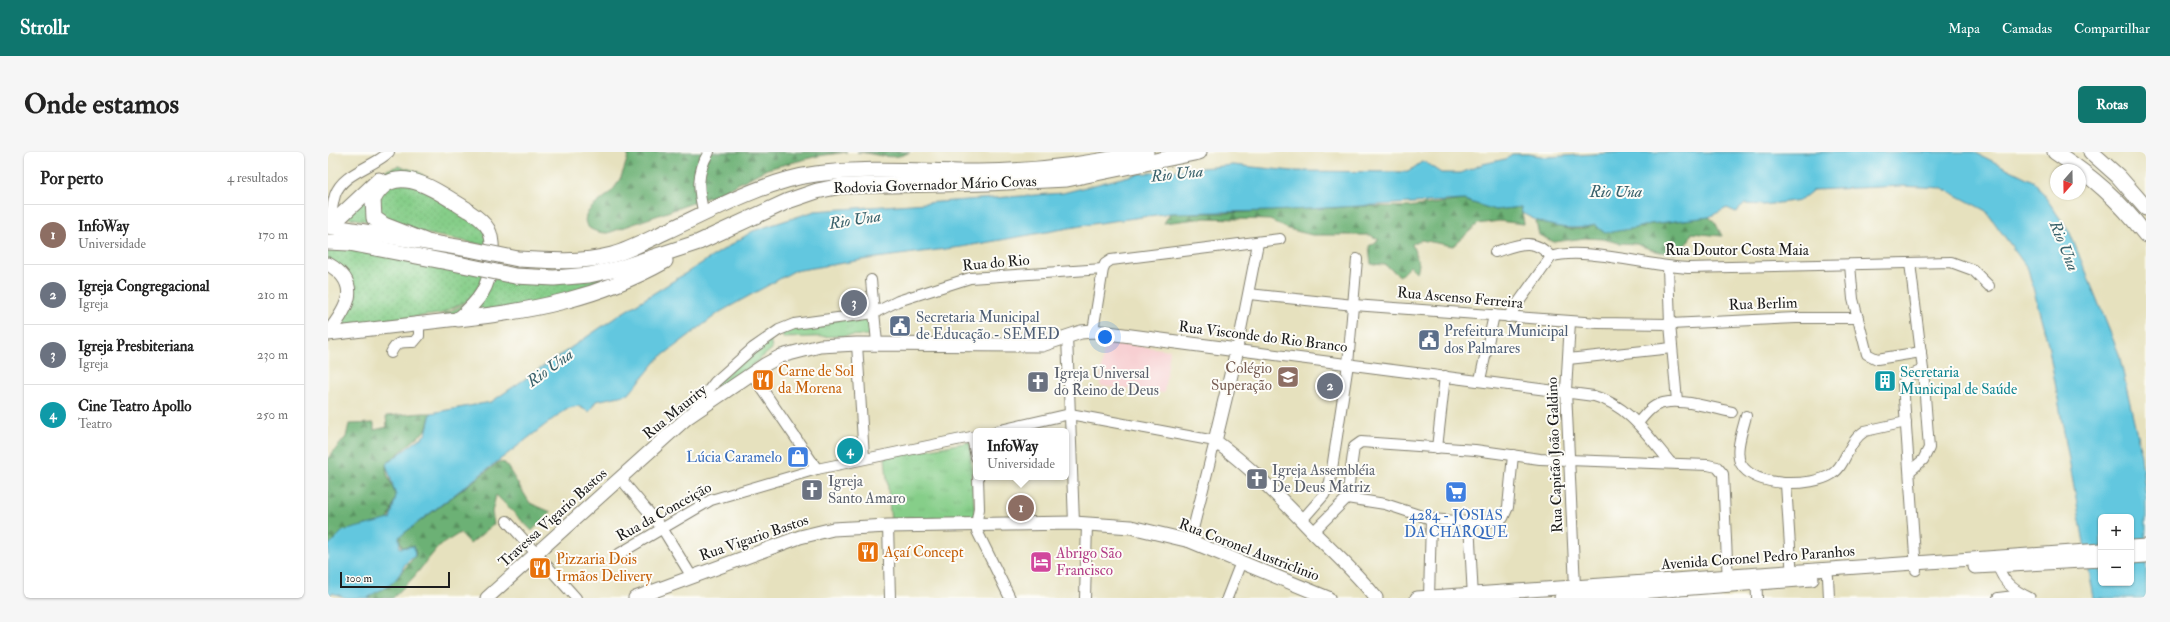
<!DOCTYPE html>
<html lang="pt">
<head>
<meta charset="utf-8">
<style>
	body { margin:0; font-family:"IM FELL Double Pica",serif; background:#f6f6f6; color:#222 }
	.controls { position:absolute; right:12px; bottom:12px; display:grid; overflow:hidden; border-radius:6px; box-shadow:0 1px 3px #0004 }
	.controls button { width:36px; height:36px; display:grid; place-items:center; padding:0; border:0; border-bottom:1px solid #e0e0e0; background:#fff; color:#222; font:20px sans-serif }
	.compass { position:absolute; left:1722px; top:12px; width:36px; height:36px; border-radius:50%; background:#fff; box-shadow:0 1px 3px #0004; rotate:200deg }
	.scale { position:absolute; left:12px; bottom:10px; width:110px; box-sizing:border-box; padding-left:4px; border:2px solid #1c1c1c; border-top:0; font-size:11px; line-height:14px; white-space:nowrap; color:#1c1c1c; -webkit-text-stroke:3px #fdfcf7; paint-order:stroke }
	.you { position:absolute; left:777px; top:185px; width:14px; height:14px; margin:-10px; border:3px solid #fff; border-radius:50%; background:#1a73e8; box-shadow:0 0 0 6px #1a73e833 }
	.badge { display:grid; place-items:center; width:26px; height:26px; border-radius:50%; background:#0f766e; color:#fff; font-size:13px; font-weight:700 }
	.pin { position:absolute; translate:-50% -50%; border:2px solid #fff; box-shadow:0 1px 4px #0006 }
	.popup { position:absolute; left:645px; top:276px; width:96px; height:52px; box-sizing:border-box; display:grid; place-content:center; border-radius:6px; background:#fff; filter:drop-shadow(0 1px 3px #0005); font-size:13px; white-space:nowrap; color:#767676 }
	.popup b { font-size:15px; color:#222 }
	.popup::after { content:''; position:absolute; left:50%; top:100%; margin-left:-8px; border:8px solid transparent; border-top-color:#fff }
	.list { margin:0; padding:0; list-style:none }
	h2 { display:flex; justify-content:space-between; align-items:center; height:52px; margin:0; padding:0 16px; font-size:17px }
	h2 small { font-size:13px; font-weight:400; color:#767676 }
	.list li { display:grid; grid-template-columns:26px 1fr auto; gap:12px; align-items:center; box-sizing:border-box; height:60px; padding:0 16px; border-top:1px solid #e0e0e0 }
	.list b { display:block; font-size:15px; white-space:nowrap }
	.list p { margin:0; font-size:13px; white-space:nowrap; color:#767676 }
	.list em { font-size:13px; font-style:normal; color:#767676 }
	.map { position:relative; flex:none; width:1818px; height:446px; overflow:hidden; border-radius:6px }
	header { display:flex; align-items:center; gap:24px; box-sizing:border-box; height:56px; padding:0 20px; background:#0f766e; color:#fff }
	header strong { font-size:19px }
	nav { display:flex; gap:22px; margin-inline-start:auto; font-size:14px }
	.intro { display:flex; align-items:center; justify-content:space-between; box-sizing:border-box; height:96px; padding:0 24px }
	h1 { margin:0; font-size:28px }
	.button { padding:10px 18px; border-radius:6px; background:#0f766e; color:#fff; font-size:14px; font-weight:700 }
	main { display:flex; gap:24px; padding:0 24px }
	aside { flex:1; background:#fff; border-radius:6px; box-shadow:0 1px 3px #0004 }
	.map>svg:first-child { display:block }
	.built { fill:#f7cfd2 }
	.grass { fill:url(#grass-dots); stroke:#517552 }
	.forest { fill:url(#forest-firs); stroke:#446648 }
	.park { fill:url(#park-tufts); stroke:#517552 }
	.water { fill:#62c7df; stroke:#3f727e; fill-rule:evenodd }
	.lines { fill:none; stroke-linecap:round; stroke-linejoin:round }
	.minor-casing { stroke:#817e6d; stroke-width:12 }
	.major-casing { stroke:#817e6d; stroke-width:15 }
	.highway-casing { stroke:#817e6d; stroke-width:17 }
	.minor { stroke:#fff; stroke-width:10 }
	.major { stroke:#fff; stroke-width:13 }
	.highway { stroke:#fff; stroke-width:15 }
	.highway-bridge-casing { stroke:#817e6d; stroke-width:17; stroke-linecap:butt }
	.highway-bridge { stroke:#fff; stroke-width:15 }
	.labels { text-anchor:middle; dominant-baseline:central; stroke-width:4; stroke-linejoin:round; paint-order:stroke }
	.street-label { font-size:15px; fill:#1c1c1c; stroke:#fdfcf7 }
	.service-label { font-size:15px; fill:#4e5e75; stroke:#fdfcf7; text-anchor:start }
	.education-label { font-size:15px; fill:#785e54; stroke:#fdfcf7; text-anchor:end }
	.food-label { font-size:15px; fill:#c56008; stroke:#fdfcf7; text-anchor:start }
	.culture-label { font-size:15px; fill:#0d838f; stroke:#fdfcf7; text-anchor:start }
	.worship-label { font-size:15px; fill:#5b616d; stroke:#fdfcf7; text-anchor:start }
	.shop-label { font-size:15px; fill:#366cbe; stroke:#fdfcf7; text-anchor:end }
	.hotel-label { font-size:15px; fill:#b23c85; stroke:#fdfcf7; text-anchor:start }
	.water-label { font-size:16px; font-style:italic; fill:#38606a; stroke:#fdfcf7 }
</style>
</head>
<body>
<header>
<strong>Strollr</strong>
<nav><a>Mapa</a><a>Camadas</a><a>Compartilhar</a></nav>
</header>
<div class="intro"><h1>Onde estamos</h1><a class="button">Rotas</a></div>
<main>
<aside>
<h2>Por perto<small>4 resultados</small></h2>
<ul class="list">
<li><span class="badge" style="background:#8d6e63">1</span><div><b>InfoWay</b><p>Universidade</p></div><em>170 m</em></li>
<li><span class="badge" style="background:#6b7280">2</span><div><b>Igreja Congregacional</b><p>Igreja</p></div><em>210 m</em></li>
<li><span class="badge" style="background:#6b7280">3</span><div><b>Igreja Presbiteriana</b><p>Igreja</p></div><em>230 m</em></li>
<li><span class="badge" style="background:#0f9aa8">4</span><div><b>Cine Teatro Apollo</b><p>Teatro</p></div><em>250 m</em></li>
</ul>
</aside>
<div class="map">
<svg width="1818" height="446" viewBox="0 0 1818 446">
	<defs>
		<pattern id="grass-dots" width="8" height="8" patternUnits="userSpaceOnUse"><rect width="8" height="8" fill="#86ce89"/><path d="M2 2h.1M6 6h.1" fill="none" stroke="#73b076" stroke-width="1.8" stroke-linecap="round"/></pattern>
		<pattern id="forest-firs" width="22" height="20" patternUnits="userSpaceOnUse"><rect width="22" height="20" fill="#6cb175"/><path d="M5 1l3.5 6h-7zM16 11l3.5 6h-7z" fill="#588f5f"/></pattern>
		<pattern id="park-tufts" width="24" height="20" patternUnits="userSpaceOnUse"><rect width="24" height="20" fill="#86ce89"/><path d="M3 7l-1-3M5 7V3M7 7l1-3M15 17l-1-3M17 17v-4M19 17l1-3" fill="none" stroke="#73b076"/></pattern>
	</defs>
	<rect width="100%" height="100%" fill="#fdfcf7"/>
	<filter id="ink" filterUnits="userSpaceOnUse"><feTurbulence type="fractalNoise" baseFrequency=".025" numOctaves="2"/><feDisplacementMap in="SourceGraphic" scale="8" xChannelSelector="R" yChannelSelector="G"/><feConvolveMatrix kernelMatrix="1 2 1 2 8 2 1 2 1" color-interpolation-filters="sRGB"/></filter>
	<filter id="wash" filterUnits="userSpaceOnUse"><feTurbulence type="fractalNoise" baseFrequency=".012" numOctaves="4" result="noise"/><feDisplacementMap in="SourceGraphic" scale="16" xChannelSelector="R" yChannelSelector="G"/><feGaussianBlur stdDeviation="0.9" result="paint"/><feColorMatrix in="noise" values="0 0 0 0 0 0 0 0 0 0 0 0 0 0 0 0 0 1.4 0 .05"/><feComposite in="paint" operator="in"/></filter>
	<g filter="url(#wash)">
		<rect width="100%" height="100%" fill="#e6e1be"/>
		<!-- built -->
		<polygon class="built" points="781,190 842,198 836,241 772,234 776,192"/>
		<!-- grass -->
		<g class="grass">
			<polygon points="70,14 89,19 154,65 161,94 60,74 43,61 44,30 56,19"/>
			<polygon points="38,44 58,73 2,62"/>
			<polygon points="0,90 158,119 147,141 137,150 112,162 0,175 0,170 8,164 19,140 0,110"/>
			<polygon points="345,98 246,148 115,163 137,152 159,127 227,127"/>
		</g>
		<!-- forest -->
		<g class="forest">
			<path d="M 301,0 L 519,0 L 490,4 L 439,17 L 390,42 L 280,81 C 269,81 250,76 260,60 C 264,53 282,44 289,32 C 295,23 298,11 301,0 Z"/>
			<path d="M 529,0 L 582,0 C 563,10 548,1 529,0 Z"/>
			<polygon points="1136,48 1167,58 1193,55 1196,72 1171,69 1150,72 1125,94 1093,88 1084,92 1091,112 1089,121 1082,114 1072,124 1057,113 1043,112 1041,94 1051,88 1042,83 984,83 960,77 942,68 877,66 836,71 842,61 898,61 1031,54 1080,55"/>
			<polygon points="1381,65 1387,70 1394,84 1364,81 1360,90 1348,101 1331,100 1308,92 1291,91 1274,87 1257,86 1226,90 1211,83 1208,69 1240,77 1253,77 1267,73 1308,76 1322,72"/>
			<polygon points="95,261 103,261 98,278 58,312 59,322 68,344 60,368 0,394 0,306 18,285 21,272 46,271 46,278 59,275 58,264"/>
			<polygon points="171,310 177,311 202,351 223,360 204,379 168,343 164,360 166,372 142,392 132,381 111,394 85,426 65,446 40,446 46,440 66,429 88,403 86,394 74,395 71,385"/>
		</g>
		<!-- park -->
		<g class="park">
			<polygon points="543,162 546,181 542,183 455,186 454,175"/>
			<polygon points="442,185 444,197 391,240 386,233"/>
			<polygon points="642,290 647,367 563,370 557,305"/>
		</g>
		<!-- water -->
		<path class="water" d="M 1296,0 L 1646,0 L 1707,30 L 1742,81 L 1791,202 L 1812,296 L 1818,345 L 1818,446 L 1766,446 L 1720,192 L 1700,117 L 1658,59 L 1615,36 L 1573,34 L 1485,38 L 1473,48 L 1436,53 L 1417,52 L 1408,60 L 1399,56 L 1381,65 L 1322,72 L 1308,76 L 1277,81 L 1267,73 C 1241,80 1217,74 1194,61 L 1193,55 L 1167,58 L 1136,48 L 944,59 L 842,61 L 764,72 L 633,95 L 540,107 L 466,119 L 392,160 L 330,207 L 301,242 L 268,249 L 261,260 L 250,254 L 238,257 L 71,385 L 72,396 L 86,394 L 87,404 C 72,414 77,417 67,428 C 61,436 47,439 40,446 L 19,446 L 4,441 L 0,444 L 0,394 L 15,379 L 62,367 L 68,344 L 58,312 L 98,282 L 103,261 L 163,250 L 291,163 L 425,79 L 487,59 L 735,41 L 809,22 L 905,13 L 964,19 L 1080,20 L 1095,9 L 1113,21 L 1133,21 L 1155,12 L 1177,7 L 1184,2 L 1201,2 L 1219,5 ZM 1773,365 L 1803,365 L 1803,431 L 1773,431 Z"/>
	</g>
	<g filter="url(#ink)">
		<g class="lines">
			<!-- minor casing -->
			<g class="minor-casing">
				<g id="minor">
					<path d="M 376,62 C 370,39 368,21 381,0"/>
					<path d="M 2,74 C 3,64 4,53 7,43 C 14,21 46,15 61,0"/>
					<path d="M 930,91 L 909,198 L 1266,244 C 1300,253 1320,284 1342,310"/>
					<path d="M 1167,100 C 1189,93 1206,84 1223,105"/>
					<polyline points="1522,113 1525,147 1539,202 1549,207 1593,200"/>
					<polyline points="1340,115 1342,172 1349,249"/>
					<polyline points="543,128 549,191"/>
					<polyline points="921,142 1026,153 1270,171 1342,172 1468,166 1530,166"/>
					<path d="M 1180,165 L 1223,105 C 1254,94 1325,115 1360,116 L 1623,110 L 1645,118 L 1661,134"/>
					<polyline points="1242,170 1238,239 1247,435"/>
					<polyline points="765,179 775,117 777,112 783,108 952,87"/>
					<polyline points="739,184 746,371"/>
					<polyline points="529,192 536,306"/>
					<path d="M 63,201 C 68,189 74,190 86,190 L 91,184 L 91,170"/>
					<polyline points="1240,207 1344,196"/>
					<polyline points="424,222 489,317"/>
					<polyline points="1152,228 1166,163"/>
					<polyline points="364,260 387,230 425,196 451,178 466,172 546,161 570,149 642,126 775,117"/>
					<path d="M 1418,264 C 1415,277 1406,300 1413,312 C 1426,336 1484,335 1504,322 C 1518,314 1519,290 1537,279 L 1578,270"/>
					<path d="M 1310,271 C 1315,265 1320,258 1327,254 C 1346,243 1383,256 1404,260"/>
					<polyline points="668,279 742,262 887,289 862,389"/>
					<polyline points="644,285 648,305"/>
					<polyline points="1109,296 1117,224"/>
					<polyline points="1582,319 1595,308 1601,296 1595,218 1582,111"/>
					<polyline points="650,325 651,357 648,373 649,379 682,446"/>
					<polyline points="292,326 334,376 364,425"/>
					<polyline points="1458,332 1464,426"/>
					<polyline points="1019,346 1057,352 1103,367 1141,370 1170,369 1175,366 1180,355 1185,303"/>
					<polyline points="974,368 996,343 1002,330 1020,212 1029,107"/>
					<polyline points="179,369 248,446"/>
					<polyline points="1141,370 1145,446"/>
					<polyline points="560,374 562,446"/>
					<polyline points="985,380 1019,346 1026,295 1033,290 1147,298 1212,307 1380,313 1389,315 1395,322 1400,431"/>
					<polyline points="289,403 383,348 489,317 648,284"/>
					<path d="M 1669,407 C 1671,427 1684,438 1702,446"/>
					<polyline points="1588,418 1575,231 1580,224 1595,218"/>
					<polyline points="1428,424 1429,446"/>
					<polyline points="1500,425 1501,446"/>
					<polyline points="757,446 759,372"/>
					<polyline points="899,446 913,410"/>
					<polyline points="1101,446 1103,367"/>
					<polyline points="1670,446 1695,443"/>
				</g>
			</g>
			<!-- major casing -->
			<g class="major-casing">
				<g id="major">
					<path d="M 0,112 C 35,132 19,157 0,181"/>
					<path d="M 0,182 L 130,167 C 152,148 161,136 164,107 C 166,79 161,72 138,57"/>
					<polyline points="1803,395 1818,394"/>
					<polyline points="1803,405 1818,404"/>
					<polyline points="1647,415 1773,408"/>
					<path d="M 159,446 L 360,265 L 438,212 L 453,204 L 492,194 L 529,192 L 714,193 L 753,180 L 765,179 L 909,198 L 887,289 C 923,315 954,348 985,380 C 1007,402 1030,422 1048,446"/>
					<polyline points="307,446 472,385 505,377 560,374 746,371 803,375 862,389 1000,446"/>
					<polyline points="1089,446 1773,398"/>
					<polyline points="1233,446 1484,427"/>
				</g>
			</g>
			<!-- highway casing -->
			<g class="highway-casing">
				<g id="highway">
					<path d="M 1727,0 C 1766,26 1789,46 1818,83"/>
					<polyline points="1763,0 1790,24 1818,56"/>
					<polyline points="0,74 141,97"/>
					<polyline points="2,74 51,28"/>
					<path d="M 97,89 L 56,73 L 46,66 L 45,48 C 66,5 111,41 138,57"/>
					<polyline points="0,90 21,91 135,113"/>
					<path d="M 190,107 C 222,109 253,111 284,103 C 302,98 320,88 337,80 C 383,59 438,28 488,22 C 542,15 597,20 650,20 C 707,20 763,12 818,0"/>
					<polyline points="187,124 226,126 261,123 289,117 371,90 460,49 489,39 513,34 660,31 739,27 871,0"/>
					<path d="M 130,167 C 205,159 271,146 337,109"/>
				</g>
			</g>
			<!-- minor -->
			<use href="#minor" class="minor"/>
			<!-- major -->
			<use href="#major" class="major"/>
			<!-- highway -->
			<use href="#highway" class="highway"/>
			<!-- highway-bridge casing -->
			<g class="highway-bridge-casing">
				<g id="highway-bridge">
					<polyline points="141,97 190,107"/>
					<polyline points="135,113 187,124"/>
				</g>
			</g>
			<!-- highway-bridge -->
			<use href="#highway-bridge" class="highway-bridge"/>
		</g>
	</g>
	<!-- icons -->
	<defs>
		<g id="civic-square" transform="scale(1.15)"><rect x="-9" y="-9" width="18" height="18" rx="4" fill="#5c6f8a" stroke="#fdfcf7"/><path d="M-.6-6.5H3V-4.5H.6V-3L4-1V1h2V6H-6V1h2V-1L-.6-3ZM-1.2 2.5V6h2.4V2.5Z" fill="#fff"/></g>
		<g id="school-square" transform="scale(1.15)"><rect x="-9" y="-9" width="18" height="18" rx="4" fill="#8d6e63" stroke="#fdfcf7"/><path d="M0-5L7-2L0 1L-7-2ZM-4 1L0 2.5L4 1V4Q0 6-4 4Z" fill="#fff"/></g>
		<g id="restaurant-square" transform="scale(1.15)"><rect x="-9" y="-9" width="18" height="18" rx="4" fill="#e8710a" stroke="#fdfcf7"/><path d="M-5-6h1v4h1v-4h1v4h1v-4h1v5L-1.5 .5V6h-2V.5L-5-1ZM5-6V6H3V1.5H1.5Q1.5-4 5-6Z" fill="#fff"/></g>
		<g id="building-square" transform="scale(1.15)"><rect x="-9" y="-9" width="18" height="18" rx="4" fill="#0f9aa8" stroke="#fdfcf7"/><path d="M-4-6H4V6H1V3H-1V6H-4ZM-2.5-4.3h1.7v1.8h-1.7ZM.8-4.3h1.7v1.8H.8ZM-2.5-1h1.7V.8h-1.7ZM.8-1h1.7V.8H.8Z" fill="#fff"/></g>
		<g id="church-square" transform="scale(1.15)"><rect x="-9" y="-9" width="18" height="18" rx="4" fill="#6b7280" stroke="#fdfcf7"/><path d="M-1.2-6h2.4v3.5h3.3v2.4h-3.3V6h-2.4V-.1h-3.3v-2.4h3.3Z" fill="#fff"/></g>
		<g id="shop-square" transform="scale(1.15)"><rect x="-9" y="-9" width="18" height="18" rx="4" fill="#3f7fe0" stroke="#fdfcf7"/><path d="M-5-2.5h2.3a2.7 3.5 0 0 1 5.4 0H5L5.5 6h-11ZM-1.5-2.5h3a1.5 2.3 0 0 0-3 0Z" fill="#fff"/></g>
		<g id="supermarket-square" transform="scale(1.15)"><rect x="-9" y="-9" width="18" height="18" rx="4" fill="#3f7fe0" stroke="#fdfcf7"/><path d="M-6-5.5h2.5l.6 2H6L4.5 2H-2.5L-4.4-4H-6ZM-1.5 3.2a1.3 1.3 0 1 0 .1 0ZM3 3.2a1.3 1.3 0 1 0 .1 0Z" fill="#fff"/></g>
		<g id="hotel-square" transform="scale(1.15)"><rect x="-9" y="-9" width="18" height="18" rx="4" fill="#d1479c" stroke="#fdfcf7"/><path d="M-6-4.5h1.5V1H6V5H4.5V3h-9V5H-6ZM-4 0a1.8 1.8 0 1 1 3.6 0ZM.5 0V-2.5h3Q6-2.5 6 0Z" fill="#fff"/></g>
	</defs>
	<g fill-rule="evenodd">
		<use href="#civic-square" x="572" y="174"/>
		<use href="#civic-square" x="1101" y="188"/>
		<use href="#school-square" x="960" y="225"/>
		<use href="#restaurant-square" x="435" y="228"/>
		<use href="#building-square" x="1557" y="229"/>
		<use href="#church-square" x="710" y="230"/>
		<use href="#shop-square" x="470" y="305"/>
		<use href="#church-square" x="929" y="327"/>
		<use href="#church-square" x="484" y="338"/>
		<use href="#supermarket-square" x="1128" y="340"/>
		<use href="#restaurant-square" x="540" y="400"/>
		<use href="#hotel-square" x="713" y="410"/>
		<use href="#restaurant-square" x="212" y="416"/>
	</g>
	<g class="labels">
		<!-- street labels -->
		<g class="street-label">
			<text transform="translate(607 33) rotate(-2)">Rodovia Governador Mário Covas</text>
			<text x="1409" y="98">Rua Doutor Costa Maia</text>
			<text transform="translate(668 111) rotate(-5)">Rua do Rio</text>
			<text transform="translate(1132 146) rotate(5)">Rua Ascenso Ferreira</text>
			<text transform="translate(1435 152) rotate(-2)">Rua Berlim</text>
			<text transform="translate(935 185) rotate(7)">Rua Visconde do Rio Branco</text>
			<text transform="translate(347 260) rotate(-39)">Rua Maurity</text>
			<text transform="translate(1227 303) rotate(-92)">Rua Capitão João Galdino</text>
			<text transform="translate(336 360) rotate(-29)">Rua da Conceição</text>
			<text transform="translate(225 366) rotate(-42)">Travessa Vigario Bastos</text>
			<text transform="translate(426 386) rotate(-19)">Rua Vigario Bastos</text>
			<text transform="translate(921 398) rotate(21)">Rua Coronel Austriclinio</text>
			<text transform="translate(1430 406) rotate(-4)">Avenida Coronel Pedro Paranhos</text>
		</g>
		<!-- service labels -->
		<g class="service-label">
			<text x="588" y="165">Secretaria Municipal<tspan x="588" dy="17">de Educação - SEMED</tspan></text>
			<text x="1116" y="179">Prefeitura Municipal<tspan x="1116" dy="17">dos Palmares</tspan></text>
		</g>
		<!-- education labels -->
		<g class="education-label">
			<text x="944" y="216">Colégio<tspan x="944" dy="17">Superação</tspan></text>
		</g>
		<!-- food labels -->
		<g class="food-label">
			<text x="450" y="219">Carne de Sol<tspan x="450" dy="17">da Morena</tspan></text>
			<text x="556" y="400">Açaí Concept</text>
			<text x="228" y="407">Pizzaria Dois<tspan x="228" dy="17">Irmãos Delivery</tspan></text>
		</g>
		<!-- culture labels -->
		<g class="culture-label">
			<text x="1572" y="220">Secretaria<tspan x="1572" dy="17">Municipal de Saúde</tspan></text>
		</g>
		<!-- worship labels -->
		<g class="worship-label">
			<text x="726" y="221">Igreja Universal<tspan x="726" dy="17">do Reino de Deus</tspan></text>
			<text x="944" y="318">Igreja Assembléia<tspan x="944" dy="17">De Deus Matriz</tspan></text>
			<text x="500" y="329">Igreja<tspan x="500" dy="17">Santo Amaro</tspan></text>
		</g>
		<!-- shop labels -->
		<g class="shop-label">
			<text x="454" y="305">Lúcia Caramelo</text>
			<text x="1128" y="363" text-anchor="middle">4284 - JOSIAS<tspan x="1128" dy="17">DA CHARQUE</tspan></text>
		</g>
		<!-- hotel labels -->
		<g class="hotel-label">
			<text x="728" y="401">Abrigo São<tspan x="728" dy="17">Francisco</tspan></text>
		</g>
		<!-- water labels -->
		<g class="water-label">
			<text transform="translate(849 22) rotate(-6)">Rio Una</text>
			<text x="1288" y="40">Rio Una</text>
			<text transform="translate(527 68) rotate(-9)">Rio Una</text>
			<text transform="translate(1736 94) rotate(68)">Rio Una</text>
			<text transform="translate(222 216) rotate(-36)">Rio Una</text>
		</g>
	</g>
</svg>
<div class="controls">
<button>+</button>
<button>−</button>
</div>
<svg class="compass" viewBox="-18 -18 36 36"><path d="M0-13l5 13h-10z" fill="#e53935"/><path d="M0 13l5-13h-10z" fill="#767676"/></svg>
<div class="scale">100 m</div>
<div class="you"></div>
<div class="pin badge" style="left:693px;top:356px;background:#8d6e63">1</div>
<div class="popup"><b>InfoWay</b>Universidade</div>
<div class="pin badge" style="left:1002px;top:234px;background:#6b7280">2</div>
<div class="pin badge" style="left:526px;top:151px;background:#6b7280">3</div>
<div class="pin badge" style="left:522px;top:299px;background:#0f9aa8">4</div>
</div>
</main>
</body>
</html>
